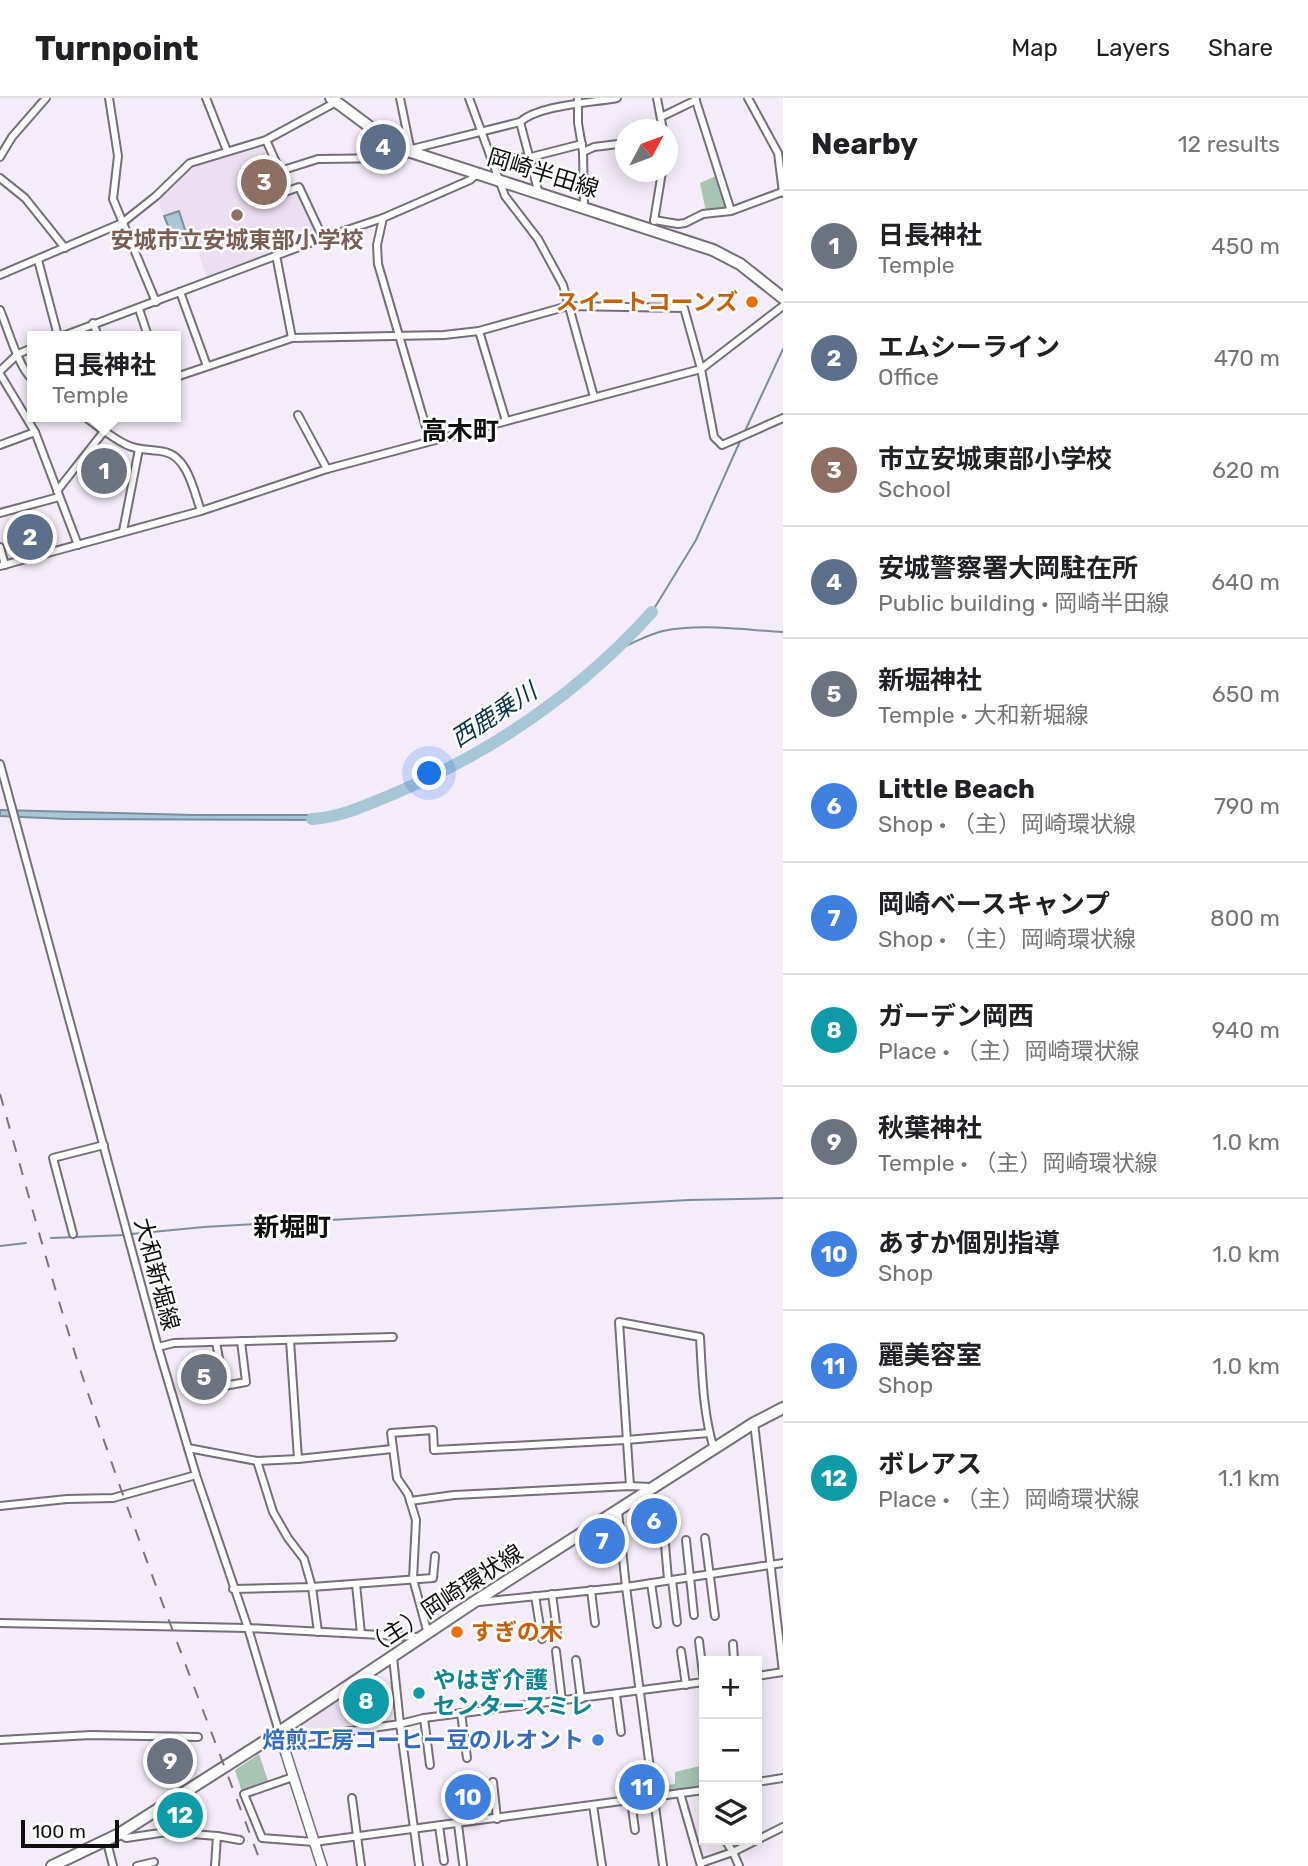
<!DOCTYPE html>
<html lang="en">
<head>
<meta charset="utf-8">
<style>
	body { margin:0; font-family:Rubik,"Noto Sans JP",sans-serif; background:#f2f2f2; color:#202124 }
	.controls { position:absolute; right:21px; bottom:21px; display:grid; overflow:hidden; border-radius:0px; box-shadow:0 4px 18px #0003 }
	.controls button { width:63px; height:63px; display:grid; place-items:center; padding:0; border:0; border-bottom:2px solid #e0e0e0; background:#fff; color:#202124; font:35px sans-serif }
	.compass { position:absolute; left:615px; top:21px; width:63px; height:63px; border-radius:50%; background:#fff; box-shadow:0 4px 18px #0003; rotate:49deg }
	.scale { position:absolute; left:21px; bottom:18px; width:98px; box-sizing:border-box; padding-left:7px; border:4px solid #110e12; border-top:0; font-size:19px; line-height:24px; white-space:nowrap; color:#110e12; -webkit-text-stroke:5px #fdfdfd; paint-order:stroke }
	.you { position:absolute; left:430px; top:676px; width:24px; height:24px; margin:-18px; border:5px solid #fff; border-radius:50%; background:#1a73e8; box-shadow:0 0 0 10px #1a73e833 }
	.badge { display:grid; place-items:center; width:46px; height:46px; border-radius:50%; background:#2563eb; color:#fff; font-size:23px; font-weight:700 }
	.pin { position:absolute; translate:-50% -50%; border:4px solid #fff; box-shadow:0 2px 7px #0006 }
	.popup { position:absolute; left:27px; top:233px; width:154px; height:91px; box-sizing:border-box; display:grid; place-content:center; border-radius:0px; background:#fff; filter:drop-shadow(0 2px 5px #0005); font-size:23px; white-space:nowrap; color:#757577 }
	.popup b { font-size:26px; color:#202124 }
	.popup::after { content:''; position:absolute; left:50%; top:100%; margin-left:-14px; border:14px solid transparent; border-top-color:#fff }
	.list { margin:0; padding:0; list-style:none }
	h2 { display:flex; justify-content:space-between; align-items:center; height:91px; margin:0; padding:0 28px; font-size:30px }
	h2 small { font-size:23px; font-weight:400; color:#757577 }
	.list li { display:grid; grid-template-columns:46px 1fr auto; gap:21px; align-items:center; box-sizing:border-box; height:112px; padding:0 28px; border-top:2px solid #e0e0e0 }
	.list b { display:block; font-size:26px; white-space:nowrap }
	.list p { margin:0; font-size:23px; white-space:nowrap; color:#757577 }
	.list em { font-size:23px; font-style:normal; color:#757577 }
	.icon { flex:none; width:38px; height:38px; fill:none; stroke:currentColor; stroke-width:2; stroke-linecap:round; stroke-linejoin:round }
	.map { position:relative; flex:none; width:783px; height:1768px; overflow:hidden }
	header { display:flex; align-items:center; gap:42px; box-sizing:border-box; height:98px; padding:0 35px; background:#fff; border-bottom:2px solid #e0e0e0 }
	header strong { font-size:33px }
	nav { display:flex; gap:38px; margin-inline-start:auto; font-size:24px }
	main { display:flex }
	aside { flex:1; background:#fff }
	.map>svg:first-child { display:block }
	.built { fill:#ecdff2 }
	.green { fill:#a8c4b2 }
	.water { fill:#a7c6d6; stroke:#7a8f9b; stroke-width:2 }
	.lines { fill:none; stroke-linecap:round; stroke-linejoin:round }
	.stream { stroke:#7a8f9b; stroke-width:2 }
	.river { stroke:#a7c6d6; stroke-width:12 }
	.street-casing { stroke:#766e79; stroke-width:10 }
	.secondary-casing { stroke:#766e79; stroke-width:12 }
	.primary-casing { stroke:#766e79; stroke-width:14 }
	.street { stroke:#fff; stroke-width:6 }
	.secondary { stroke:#fff; stroke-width:9 }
	.primary { stroke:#fff; stroke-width:10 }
	.rail { stroke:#7a747c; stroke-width:2; stroke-dasharray:12 12; stroke-linecap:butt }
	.education-dot { fill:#8d6e63; stroke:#fdfdfd; stroke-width:2.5 }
	.food-dot { fill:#e8710a; stroke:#fdfdfd; stroke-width:2.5 }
	.culture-dot { fill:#0f9aa8; stroke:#fdfdfd; stroke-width:2.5 }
	.shop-dot { fill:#3f7fe0; stroke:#fdfdfd; stroke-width:2.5 }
	.labels { text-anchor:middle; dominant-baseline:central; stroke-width:5; stroke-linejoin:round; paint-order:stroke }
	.street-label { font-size:23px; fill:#110e12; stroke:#fdfdfd }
	.education-label { font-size:23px; font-weight:bold; fill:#785e54; stroke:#fdfdfd }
	.food-label { font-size:23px; font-weight:bold; fill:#c56008; stroke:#fdfdfd; text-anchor:end }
	.culture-label { font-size:23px; font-weight:bold; fill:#0d838f; stroke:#fdfdfd; text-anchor:start }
	.shop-label { font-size:23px; font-weight:bold; fill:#366cbe; stroke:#fdfdfd; text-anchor:end }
	.water-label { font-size:24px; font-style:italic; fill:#073446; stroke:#fdfdfd }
	.quarter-label { font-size:26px; font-weight:bold; fill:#110e12; stroke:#fdfdfd }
</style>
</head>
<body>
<header>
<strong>Turnpoint</strong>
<nav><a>Map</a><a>Layers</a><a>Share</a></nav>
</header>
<main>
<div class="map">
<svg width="783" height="1768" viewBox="0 0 783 1768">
	<rect width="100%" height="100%" fill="#f5ecf9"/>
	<!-- built -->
	<g class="built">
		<polygon points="263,48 280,97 297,89 318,134 317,137 206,179 194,139 172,146 158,100 191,70"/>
		<polygon points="354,1593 361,1628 288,1635"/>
	</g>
	<!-- green -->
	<g class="green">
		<polygon points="716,78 727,110 706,114 700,85"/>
		<polygon points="259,1656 268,1683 242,1694 235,1672"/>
		<polygon points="704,1667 704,1689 659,1695 658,1688 675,1686 675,1674"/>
	</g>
	<!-- water -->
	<g class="water">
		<polygon points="179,113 187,138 174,142 164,118"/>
		<polygon points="0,712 194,717 324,717 327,722 65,721 0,718"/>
	</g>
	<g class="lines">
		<!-- stream -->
		<g class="stream">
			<polyline points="745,333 783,251"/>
			<polyline points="652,514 696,442 741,341"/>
			<path d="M 618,552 C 632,545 647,537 663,533 C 701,525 744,532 783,534"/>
			<polyline points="131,1136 204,1129 689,1102 783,1100"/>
			<polyline points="51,1140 125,1137"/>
			<polyline points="0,1148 26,1145"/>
		</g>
		<!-- river -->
		<path class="river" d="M 312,721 C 343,719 369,706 398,694 C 495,652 581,593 652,514"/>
		<!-- street casing -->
		<g class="street-casing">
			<g id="street">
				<polyline points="109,0 118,58 113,101 156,204"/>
				<polyline points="206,0 227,53"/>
				<polyline points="469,0 505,98 538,141 563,187 594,299"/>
				<polyline points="578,0 578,25 583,54 584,111"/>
				<polyline points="657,0 663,32"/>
				<polyline points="695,0 731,113"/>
				<polyline points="748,0 778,55 783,95"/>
				<polyline points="661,19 696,2"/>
				<polyline points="520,24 539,96"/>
				<polyline points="266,42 280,73 282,95 299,89 323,140"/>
				<path d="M 412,51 L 520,24 C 539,7 590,5 617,0"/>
				<polyline points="583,54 594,49 626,45"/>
				<polyline points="0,59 12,39 46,0"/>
				<polyline points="493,62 531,59 582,46"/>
				<polyline points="280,73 318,61 398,60 411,54 400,0"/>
				<polyline points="0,80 25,100 65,150"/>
				<polyline points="383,120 377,147 378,166 430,343"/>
				<polyline points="654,122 678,126 685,125 703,116 731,113 782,94"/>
				<polyline points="654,123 662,74"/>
				<polyline points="276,157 292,240"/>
				<polyline points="38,162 58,238"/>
				<polyline points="0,177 122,125 156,98 190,65 266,42 336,4"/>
				<polyline points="180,194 207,268"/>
				<polyline points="139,211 148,238"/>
				<path d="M 0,212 C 8,231 18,268 32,281"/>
				<polyline points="93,225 98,238"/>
				<polyline points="479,233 506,323"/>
				<polyline points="63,238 323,140 383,120 470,82 476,77"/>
				<polyline points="0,273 18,256 32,250"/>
				<polyline points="0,276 35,334 78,447"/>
				<polyline points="176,279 292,240 444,237 479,233 568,208 684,210 701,271 714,339 722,347 783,320"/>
				<polyline points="298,317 327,371"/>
				<path d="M 85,319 C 98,328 112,340 127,347 C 139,353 152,351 165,354 C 188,359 194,394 201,413"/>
				<polyline points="0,347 35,334"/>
				<polyline points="57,393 105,332 111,319"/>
				<polyline points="0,415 59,399"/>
				<polyline points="123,433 139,351"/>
				<polyline points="0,449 5,467"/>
				<polyline points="0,468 201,413 327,371 701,271 783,208"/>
				<polyline points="0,666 158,1249 196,1377 248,1530 279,1634"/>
				<polyline points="73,1136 53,1060 104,1047"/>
				<polyline points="290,1242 298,1361"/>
				<polyline points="216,1244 224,1288 246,1284 241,1243"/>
				<polyline points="158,1249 174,1245 393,1239"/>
				<polyline points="754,1325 783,1574"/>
				<polyline points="188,1350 257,1363 298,1361 392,1351"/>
				<polyline points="257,1363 273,1414 288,1440 304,1461 312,1489 318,1534"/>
				<path d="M 630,1388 L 619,1224 L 700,1239 C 702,1276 703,1316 714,1351"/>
				<polyline points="410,1403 454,1397 630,1388 650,1389"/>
				<polyline points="0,1408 67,1401 113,1400 196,1377"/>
				<polyline points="618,1413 626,1489 663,1768"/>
				<polyline points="705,1440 715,1518"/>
				<polyline points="686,1442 694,1517"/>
				<polyline points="665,1446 668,1482"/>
				<polyline points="672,1482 677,1524"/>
				<polyline points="651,1485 657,1526"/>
				<polyline points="356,1486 361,1536"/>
				<polyline points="233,1491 312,1489 433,1480 435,1458"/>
				<polyline points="591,1492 595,1525"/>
				<polyline points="552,1496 557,1534"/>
				<polyline points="535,1498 542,1541"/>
				<polyline points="479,1504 626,1489 783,1465"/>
				<polyline points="0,1525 248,1530 418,1539"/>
				<polyline points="428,1536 413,1481 416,1422 408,1396 397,1380 391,1335 433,1332 434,1352 626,1342 709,1335"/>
				<polyline points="699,1543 704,1584"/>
				<polyline points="733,1546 734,1563"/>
				<polyline points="556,1553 562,1603"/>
				<polyline points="681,1553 686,1587"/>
				<polyline points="576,1562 581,1601"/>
				<polyline points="757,1578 783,1574"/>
				<polyline points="616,1597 621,1634"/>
				<polyline points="461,1615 467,1660"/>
				<polyline points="424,1620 430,1667"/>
				<polyline points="0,1642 91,1637 198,1639"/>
				<polyline points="281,1643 400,1626 393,1559"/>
				<polyline points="293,1679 244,1696 262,1740 314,1744 704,1692"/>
				<polyline points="493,1684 497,1721"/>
				<polyline points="757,1684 783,1680"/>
				<polyline points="680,1695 701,1768"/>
				<polyline points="352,1700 361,1768"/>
				<polyline points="631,1702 635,1732"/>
				<polyline points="593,1707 602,1768"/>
				<polyline points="458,1726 463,1766"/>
				<polyline points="439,1728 444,1763"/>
				<polyline points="119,1736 126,1740 167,1734 217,1738"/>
				<polyline points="107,1744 113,1768"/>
				<polyline points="701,1765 733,1754 725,1742"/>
				<polyline points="137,1768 154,1764"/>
				<polyline points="215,1768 217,1738 240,1742"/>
				<polyline points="419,1768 400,1626 424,1620 704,1584"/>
				<polyline points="739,1768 733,1754 783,1729"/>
			</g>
		</g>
		<!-- secondary casing -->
		<g class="secondary-casing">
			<polyline id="secondary" points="279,1634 322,1768"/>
		</g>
		<!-- primary casing -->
		<g class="primary-casing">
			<g id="primary">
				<polyline points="331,0 374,32 411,54 713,152 740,166 783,200"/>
				<polyline points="52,1768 119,1736 273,1638 474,1504 754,1325 783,1310"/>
			</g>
		</g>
		<!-- street -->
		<use href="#street" class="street"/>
		<!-- secondary -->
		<use href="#secondary" class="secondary"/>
		<!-- primary -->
		<use href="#primary" class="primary"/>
		<!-- rail -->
		<path class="rail" d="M 0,996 C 29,1098 56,1201 90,1301 C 142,1458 204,1613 262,1768"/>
	</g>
	<!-- markers -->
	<circle class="education-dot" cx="237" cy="117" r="7"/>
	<g class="food-dot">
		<circle cx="752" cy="204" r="7"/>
		<circle cx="457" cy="1534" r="7"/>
	</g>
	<circle class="culture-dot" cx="419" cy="1595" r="7"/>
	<circle class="shop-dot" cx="598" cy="1642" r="7"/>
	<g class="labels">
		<!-- street labels -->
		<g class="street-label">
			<text transform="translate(543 75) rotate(17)">岡崎半田線</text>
			<text transform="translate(157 1176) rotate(75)">大和新堀線</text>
			<text transform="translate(443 1502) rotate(-33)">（主）岡崎環状線</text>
		</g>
		<!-- education labels -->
		<g class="education-label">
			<text x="237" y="142">安城市立安城東部小学校</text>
		</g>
		<!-- food labels -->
		<g class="food-label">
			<text x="738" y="204">スイートコーンズ</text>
			<text x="471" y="1534" text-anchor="start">すぎの木</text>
		</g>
		<!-- culture labels -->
		<g class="culture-label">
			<text x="433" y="1582">やはぎ介護<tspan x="433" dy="26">センタースミレ</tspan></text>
		</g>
		<!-- shop labels -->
		<g class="shop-label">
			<text x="584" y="1642">焙煎工房コーヒー豆のルオント</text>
		</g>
		<!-- water labels -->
		<g class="water-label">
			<text transform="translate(494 617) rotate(-33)">西鹿乗川</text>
		</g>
		<!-- quarter labels -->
		<g class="quarter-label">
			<text x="460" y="333">高木町</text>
			<text x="292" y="1129">新堀町</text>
		</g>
	</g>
</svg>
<div class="controls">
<button>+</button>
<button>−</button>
<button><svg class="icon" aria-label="layers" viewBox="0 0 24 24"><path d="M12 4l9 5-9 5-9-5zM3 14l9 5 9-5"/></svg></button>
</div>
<svg class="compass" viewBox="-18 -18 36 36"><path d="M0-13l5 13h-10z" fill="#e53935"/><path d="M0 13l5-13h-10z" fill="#757577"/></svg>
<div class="scale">100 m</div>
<div class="you"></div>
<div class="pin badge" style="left:104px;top:373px;background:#6b7280">1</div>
<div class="popup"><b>日長神社</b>Temple</div>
<div class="pin badge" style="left:30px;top:439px;background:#5c6f8a">2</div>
<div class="pin badge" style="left:264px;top:84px;background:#8d6e63">3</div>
<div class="pin badge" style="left:383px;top:49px;background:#5c6f8a">4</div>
<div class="pin badge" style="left:204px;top:1279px;background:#6b7280">5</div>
<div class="pin badge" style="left:654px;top:1423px;background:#3f7fe0">6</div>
<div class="pin badge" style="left:602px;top:1443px;background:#3f7fe0">7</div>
<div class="pin badge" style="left:366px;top:1603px;background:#0f9aa8">8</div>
<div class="pin badge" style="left:170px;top:1663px;background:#6b7280">9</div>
<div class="pin badge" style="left:468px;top:1699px;background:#3f7fe0">10</div>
<div class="pin badge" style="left:642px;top:1689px;background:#3f7fe0">11</div>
<div class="pin badge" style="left:180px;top:1717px;background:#0f9aa8">12</div>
</div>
<aside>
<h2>Nearby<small>12 results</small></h2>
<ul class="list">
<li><span class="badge" style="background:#6b7280">1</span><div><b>日長神社</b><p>Temple</p></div><em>450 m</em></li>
<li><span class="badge" style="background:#5c6f8a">2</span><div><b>エムシーライン</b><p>Office</p></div><em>470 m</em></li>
<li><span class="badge" style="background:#8d6e63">3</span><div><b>市立安城東部小学校</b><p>School</p></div><em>620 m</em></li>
<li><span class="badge" style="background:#5c6f8a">4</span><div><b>安城警察署大岡駐在所</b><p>Public building · 岡崎半田線</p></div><em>640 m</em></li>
<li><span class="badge" style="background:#6b7280">5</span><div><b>新堀神社</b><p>Temple · 大和新堀線</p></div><em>650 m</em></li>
<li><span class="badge" style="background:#3f7fe0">6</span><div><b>Little Beach</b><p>Shop · （主）岡崎環状線</p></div><em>790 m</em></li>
<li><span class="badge" style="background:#3f7fe0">7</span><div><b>岡崎ベースキャンプ</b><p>Shop · （主）岡崎環状線</p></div><em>800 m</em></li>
<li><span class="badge" style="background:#0f9aa8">8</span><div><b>ガーデン岡西</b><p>Place · （主）岡崎環状線</p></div><em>940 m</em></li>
<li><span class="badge" style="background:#6b7280">9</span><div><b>秋葉神社</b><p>Temple · （主）岡崎環状線</p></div><em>1.0 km</em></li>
<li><span class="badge" style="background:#3f7fe0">10</span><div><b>あすか個別指導</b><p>Shop</p></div><em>1.0 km</em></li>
<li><span class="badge" style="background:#3f7fe0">11</span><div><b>麗美容室</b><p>Shop</p></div><em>1.0 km</em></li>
<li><span class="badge" style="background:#0f9aa8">12</span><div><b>ボレアス</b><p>Place · （主）岡崎環状線</p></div><em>1.1 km</em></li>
</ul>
</aside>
</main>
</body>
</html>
